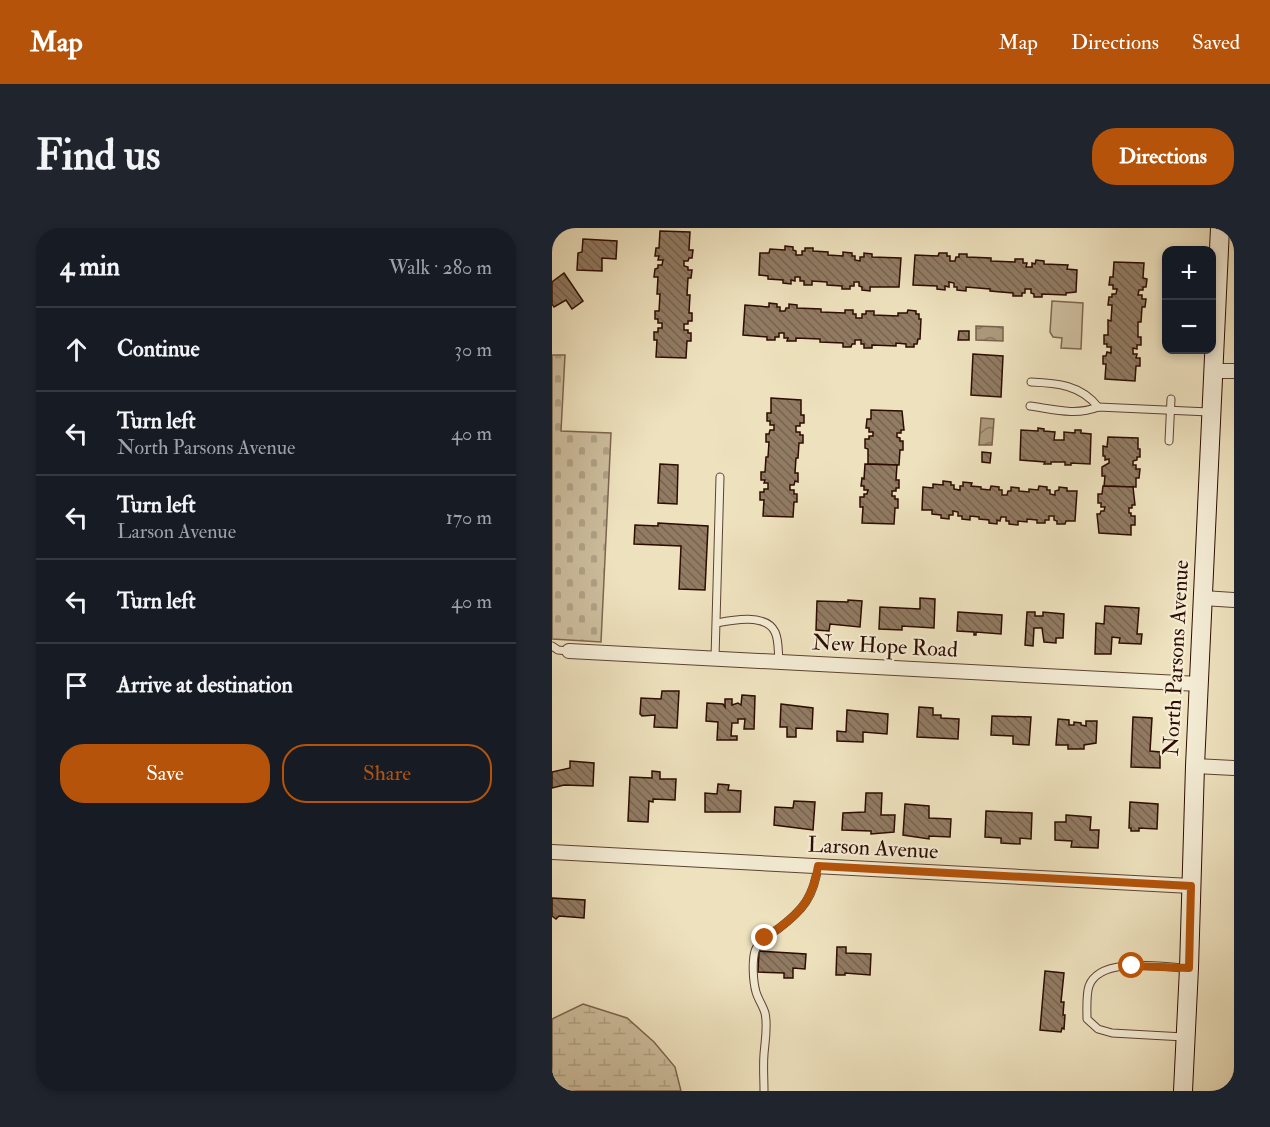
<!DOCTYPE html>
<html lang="en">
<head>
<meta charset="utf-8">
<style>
	body { margin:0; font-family:"IM FELL Double Pica",serif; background:#20242c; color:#f1f3f6 }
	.controls { position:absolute; right:18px; top:18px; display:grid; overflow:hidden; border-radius:12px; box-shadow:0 3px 9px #0003 }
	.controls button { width:54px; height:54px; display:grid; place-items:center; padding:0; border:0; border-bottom:2px solid #363941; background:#171b24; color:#f1f3f6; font:30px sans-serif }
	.stop { position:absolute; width:18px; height:18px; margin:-14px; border:4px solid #b45309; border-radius:50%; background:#fff }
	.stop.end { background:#b45309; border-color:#fff; box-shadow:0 2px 6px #0008 }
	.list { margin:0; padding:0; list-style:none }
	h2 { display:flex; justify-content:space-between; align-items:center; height:78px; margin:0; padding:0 24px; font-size:26px }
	h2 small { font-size:20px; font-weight:400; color:#9ea1a6 }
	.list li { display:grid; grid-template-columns:39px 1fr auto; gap:18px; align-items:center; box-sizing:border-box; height:84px; padding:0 24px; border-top:2px solid #363941 }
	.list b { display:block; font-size:22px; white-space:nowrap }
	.list p { margin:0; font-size:20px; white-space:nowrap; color:#9ea1a6 }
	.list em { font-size:20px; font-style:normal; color:#9ea1a6 }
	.actions { display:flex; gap:12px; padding:18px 24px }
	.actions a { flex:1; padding:14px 0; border:2px solid #b45309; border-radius:24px; text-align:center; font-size:21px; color:#b45309 }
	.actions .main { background:#b45309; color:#fff }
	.icon { flex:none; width:33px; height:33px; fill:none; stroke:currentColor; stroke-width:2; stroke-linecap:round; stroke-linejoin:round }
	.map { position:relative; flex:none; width:682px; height:863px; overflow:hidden; border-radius:24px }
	header { display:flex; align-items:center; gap:36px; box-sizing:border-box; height:84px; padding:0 30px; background:#b45309; color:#fff }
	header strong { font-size:28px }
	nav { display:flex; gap:33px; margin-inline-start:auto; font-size:21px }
	.intro { display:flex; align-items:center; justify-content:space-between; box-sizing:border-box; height:144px; padding:0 36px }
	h1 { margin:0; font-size:42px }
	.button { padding:15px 27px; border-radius:24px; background:#b45309; color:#fff; font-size:21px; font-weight:700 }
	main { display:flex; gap:36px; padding:0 36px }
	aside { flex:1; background:#171b24; border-radius:24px; box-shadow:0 3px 9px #0003 }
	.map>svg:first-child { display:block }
	.wetland { fill:url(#wetland-marsh); stroke:#7d654f; stroke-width:1.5 }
	.cemetery { fill:url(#cemetery-stones); stroke:#7d654f; stroke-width:1.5 }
	.park { fill:#cdbe9e; stroke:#7d654f; stroke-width:1.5 }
	.water { fill:url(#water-waves); stroke:#79614b; stroke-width:1.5 }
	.building { fill:url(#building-back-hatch); stroke:#2d0c00; stroke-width:1.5 }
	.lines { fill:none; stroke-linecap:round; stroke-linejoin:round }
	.service-casing { stroke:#5d4230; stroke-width:9 }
	.minor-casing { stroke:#5d4230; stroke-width:16 }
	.secondary-casing { stroke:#2d0c00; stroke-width:20 }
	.service { stroke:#f4ecd5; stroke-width:7 }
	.minor { stroke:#f4ecd5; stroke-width:14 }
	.secondary { stroke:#f4ecd5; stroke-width:18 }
	.route { stroke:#b45309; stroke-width:8 }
	.labels { text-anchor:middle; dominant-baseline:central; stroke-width:4.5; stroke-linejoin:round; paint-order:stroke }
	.street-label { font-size:22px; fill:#2d0c00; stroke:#f4ecd5 }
</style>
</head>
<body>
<header>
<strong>Map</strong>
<nav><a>Map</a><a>Directions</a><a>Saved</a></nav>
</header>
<div class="intro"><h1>Find us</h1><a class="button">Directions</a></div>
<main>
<aside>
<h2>4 min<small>Walk · 280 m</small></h2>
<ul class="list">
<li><svg class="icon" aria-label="ahead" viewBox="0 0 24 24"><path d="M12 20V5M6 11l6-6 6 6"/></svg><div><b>Continue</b></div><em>30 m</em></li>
<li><svg class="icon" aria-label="left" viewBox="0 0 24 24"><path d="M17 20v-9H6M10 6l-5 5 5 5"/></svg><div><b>Turn left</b><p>North Parsons Avenue</p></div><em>40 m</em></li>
<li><svg class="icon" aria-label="left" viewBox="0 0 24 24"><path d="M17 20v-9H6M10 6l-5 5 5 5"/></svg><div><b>Turn left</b><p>Larson Avenue</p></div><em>170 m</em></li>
<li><svg class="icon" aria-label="left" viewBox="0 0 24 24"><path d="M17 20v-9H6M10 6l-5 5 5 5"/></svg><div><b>Turn left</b></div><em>40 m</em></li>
<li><svg class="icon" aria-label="arrive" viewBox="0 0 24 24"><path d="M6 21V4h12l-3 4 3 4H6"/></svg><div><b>Arrive at destination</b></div></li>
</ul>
<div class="actions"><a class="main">Save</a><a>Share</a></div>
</aside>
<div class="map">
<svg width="682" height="863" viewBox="0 0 682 863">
	<defs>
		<pattern id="wetland-marsh" width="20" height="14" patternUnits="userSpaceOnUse" patternTransform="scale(1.5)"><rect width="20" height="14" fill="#cdbe9e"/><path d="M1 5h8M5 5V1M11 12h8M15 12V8" fill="none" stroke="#b0a286"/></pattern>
		<pattern id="cemetery-stones" width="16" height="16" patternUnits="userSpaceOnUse" patternTransform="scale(1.5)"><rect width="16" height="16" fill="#cdbe9e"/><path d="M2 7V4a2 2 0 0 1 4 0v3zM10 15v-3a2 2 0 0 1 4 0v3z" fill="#b0a286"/></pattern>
		<pattern id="water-waves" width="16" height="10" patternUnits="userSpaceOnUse" patternTransform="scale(1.5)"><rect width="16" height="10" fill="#ac997d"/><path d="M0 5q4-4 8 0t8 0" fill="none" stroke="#8c7b64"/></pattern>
		<pattern id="building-back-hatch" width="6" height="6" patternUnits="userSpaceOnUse" patternTransform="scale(1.5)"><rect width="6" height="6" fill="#917b63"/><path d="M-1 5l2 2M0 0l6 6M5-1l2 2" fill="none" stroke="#77634f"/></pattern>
	</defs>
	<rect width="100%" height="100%" fill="#eee2be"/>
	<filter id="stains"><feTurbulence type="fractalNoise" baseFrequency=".00333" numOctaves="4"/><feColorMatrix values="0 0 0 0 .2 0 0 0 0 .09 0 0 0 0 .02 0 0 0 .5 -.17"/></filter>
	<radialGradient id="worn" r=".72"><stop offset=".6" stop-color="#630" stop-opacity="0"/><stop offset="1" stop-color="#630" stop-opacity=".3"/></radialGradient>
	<!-- wetland -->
	<polygon class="wetland" points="31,776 75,790 102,814 123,839 129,863 0,863 0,791"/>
	<!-- cemetery -->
	<polygon class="cemetery" points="0,127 13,127 9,203 59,205 49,414 0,411"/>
	<!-- park -->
	<polygon class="park" points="500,73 531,75 529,121 509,120 510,110 501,109 498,104"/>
	<!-- water -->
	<g class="water">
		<polygon points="424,98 451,99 451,113 424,112"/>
		<polygon points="429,190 442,191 440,217 427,217"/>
	</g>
	<!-- building -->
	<g class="building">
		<polygon points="108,3 138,4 137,22 141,22 140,30 137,30 136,33 132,33 132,38 136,39 136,42 140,42 139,50 136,50 135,67 138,67 137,85 140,85 140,93 136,93 136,96 132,96 132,102 136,102 136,105 139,105 139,113 135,113 134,130 104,129 105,112 102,112 102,104 106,104 106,100 110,100 110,95 106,95 106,91 103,91 103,83 107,83 108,66 105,66 106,49 102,49 103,41 106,40 106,37 110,37 111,32 106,32 107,28 103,28 104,20 107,20"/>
		<polygon points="31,11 65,13 64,31 50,30 50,43 25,42 26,25 30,24"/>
		<polygon points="233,18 241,19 241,22 244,23 244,27 250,27 250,23 253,23 253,20 261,20 261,23 276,24 276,27 291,28 291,24 300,25 300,28 303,28 303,32 308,33 308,29 312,29 312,25 320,26 320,29 349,30 347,59 318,59 318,63 310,62 310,59 307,58 307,54 302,54 302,58 298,58 298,61 290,61 290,58 275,57 275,54 260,53 260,57 252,57 252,53 248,53 248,49 243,49 243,53 239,52 239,56 231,55 231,52 216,51 216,48 207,47 208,25 217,25 218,21 233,22"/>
		<polygon points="387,25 395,25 395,28 398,28 398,33 403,33 404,29 407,29 407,26 415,26 415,29 439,30 439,33 463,34 463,31 471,31 471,35 475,35 474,39 480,39 480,35 483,36 484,32 492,33 492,36 516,37 515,41 525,42 524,64 514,65 514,67 490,66 490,69 482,69 482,66 479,65 479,61 473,61 473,65 470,65 470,68 461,68 461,65 438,63 438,61 414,59 414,63 405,62 405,59 402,59 402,55 397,54 397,59 393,58 393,62 385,61 385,58 361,57 363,27 386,28"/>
		<polygon points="562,34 592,35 591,50 595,51 594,59 591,59 591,62 587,62 586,67 590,67 590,71 594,71 593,79 590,79 589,94 586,94 586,109 589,109 589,117 585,117 585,121 581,120 581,126 585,126 584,130 588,130 588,138 584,138 583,153 553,151 554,136 551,136 551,128 554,128 555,124 559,125 559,119 555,119 555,116 552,116 552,107 556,107 556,92 559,93 560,77 556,77 557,69 560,69 560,66 564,66 565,61 561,61 561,57 557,57 558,49 561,49"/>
		<polygon points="12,45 31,73 20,81 14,72 2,79 0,76 0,54"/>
		<polygon points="217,75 225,76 225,79 228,79 228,83 233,83 234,80 237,80 237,76 245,77 245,80 269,81 269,84 293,85 293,82 301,82 301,86 304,86 304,90 310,90 310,86 314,86 314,83 322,83 322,87 346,88 346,85 355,85 356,82 364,83 364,86 367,86 367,91 369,91 368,111 366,111 365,116 362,116 362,119 354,119 354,116 344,115 344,118 320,117 320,120 312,120 312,116 309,116 309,112 303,112 303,116 300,116 299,119 291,119 291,115 268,114 268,111 244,110 244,113 235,113 236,110 232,110 232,105 227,105 227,109 223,109 223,112 215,112 215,109 191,107 193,77 217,79"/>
		<polygon points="407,103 417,103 417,112 406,112"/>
		<polygon points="421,126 451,128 449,169 419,167"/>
		<polygon points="219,170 249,172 249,187 252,187 252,195 248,195 248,198 244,198 244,204 248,204 248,207 251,207 251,215 247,215 246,230 244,230 243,245 246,245 246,254 243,253 242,257 238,257 238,262 242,262 242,266 245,266 245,274 242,274 241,289 211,288 212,272 208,272 208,264 212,264 212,261 216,261 216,255 212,255 213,252 209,252 209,244 213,244 214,229 216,229 217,214 214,214 214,206 217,206 218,202 222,202 222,197 218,197 218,193 215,193 215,185 219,185"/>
		<polygon points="319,182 350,183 352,202 349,202 349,205 345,205 345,209 348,210 348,213 351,213 351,222 348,222 347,237 316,236 316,221 313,220 313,211 317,211 317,208 321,208 321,204 317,204 317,200 314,200 315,191 319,191"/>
		<polygon points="486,200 492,201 492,203 503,204 502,212 512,212 512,204 523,205 523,202 529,202 529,205 539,206 538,236 519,235 519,237 513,237 513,234 499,234 499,236 492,236 493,234 468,232 469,202 486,203"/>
		<polygon points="556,209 586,210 586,221 588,221 588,229 585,229 585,232 581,233 581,237 584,237 584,241 588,241 587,250 584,250 584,259 552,258 553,248 550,248 550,239 557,235 557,231 553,232 553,228 551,228 551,218 555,219"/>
		<polygon points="430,224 439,225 438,235 430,234"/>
		<polygon points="108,236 126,237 125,276 106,275"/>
		<polygon points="313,236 345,237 344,252 347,252 347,260 344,260 344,263 340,263 340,268 343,268 343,271 346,271 346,280 343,280 342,296 310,295 311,279 308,279 308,269 312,269 312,266 315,266 316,262 312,262 312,258 309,258 310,250 312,251"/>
		<polygon points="391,253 399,254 399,257 402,257 402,261 408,262 408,258 411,258 411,254 420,255 419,258 429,259 429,261 438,262 439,258 447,259 447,262 450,262 450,267 455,267 456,263 459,263 459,259 467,260 467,263 477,264 477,261 486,262 487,258 495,259 495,262 498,262 498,266 503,267 503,263 507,262 507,259 515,260 515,263 525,263 523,293 514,293 513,296 505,296 505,293 502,292 502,288 497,288 497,292 493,292 493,295 485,295 485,292 475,291 475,294 466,293 466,297 457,296 457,293 454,293 454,289 449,289 448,293 445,292 445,296 437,295 437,292 427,291 427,289 418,288 418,292 410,291 410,288 406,288 406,284 401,283 401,287 397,287 397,291 389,290 389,287 380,286 380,282 370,282 371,259 381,260 381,256 391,257"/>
		<polygon points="551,258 581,259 583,277 580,277 580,280 577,280 577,285 579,285 579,288 583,288 583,297 579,297 579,307 547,305 545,286 548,286 549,283 552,283 553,279 549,279 549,275 546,275 546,266 550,266"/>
		<polygon points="106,295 156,298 153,362 127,361 129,318 82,316 83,297 106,298"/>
		<polygon points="368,370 383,371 382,400 350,398 350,402 327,401 328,379 368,381"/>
		<polygon points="296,372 310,373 308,399 278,396 277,403 264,402 265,373 296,374"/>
		<polygon points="553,378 587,380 585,406 590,406 589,416 567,415 568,410 560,409 559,426 543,426 544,395 552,396"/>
		<polygon points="406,384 450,387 449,406 424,404 424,407 422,407 422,404 405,403"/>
		<polygon points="475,384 483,384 483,388 491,388 491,384 512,386 511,410 504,410 504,415 492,414 490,400 482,400 481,418 473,417"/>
		<polygon points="110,463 127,463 125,500 102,499 103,487 90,488 88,486 89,470 109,471"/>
		<polygon points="190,467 203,468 202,501 192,501 193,491 186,491 186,495 180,495 179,508 185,508 185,512 165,512 166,494 154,493 155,475 171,476 173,479 173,471 180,471 180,477 186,475 189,477"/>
		<polygon points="229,476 261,480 260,501 244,500 244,509 235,509 235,499 228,499"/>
		<polygon points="367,479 381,480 381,487 389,487 389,490 407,491 406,511 365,509"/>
		<polygon points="295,482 336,486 335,506 311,504 311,514 285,513 285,503 294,504"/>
		<polygon points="440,488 479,489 477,517 461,516 461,508 439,507"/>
		<polygon points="581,489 600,490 598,523 608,524 608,540 579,539"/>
		<polygon points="506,491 517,492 517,497 522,497 522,494 529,495 529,497 534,498 534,493 545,493 544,515 532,517 532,521 516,521 516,517 504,517"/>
		<polygon points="18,533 42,535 41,558 12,557 0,560 0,544 18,540"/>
		<polygon points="100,543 108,544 108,551 124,551 123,572 101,571 101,574 97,573 96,594 76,593 78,549 100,550"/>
		<polygon points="166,556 177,557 176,562 189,563 188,584 153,584 153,565 165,566"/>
		<polygon points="314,565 330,565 329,587 343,587 342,604 319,606 319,603 290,602 291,585 313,584"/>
		<polygon points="242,573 263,574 261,602 222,597 223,579 241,580"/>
		<polygon points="578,574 606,576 605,601 587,600 587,603 579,603 579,600 577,600"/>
		<polygon points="353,576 377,578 377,590 399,591 398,609 377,608 377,611 351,607"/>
		<polygon points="434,583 480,585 479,611 468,610 468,616 449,615 449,610 433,609"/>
		<polygon points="514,587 539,589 538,602 547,602 546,620 519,619 520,613 503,612 503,594 514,594"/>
		<polygon points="0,670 33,672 32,690 7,688 4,691 0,688"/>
		<polygon points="285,719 294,719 294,725 319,726 318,747 293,745 293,747 284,747"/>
		<polygon points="207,723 254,726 253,741 241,740 241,750 232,750 232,745 206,744"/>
		<polygon points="493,743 512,745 509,774 512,774 511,787 513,787 512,801 510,800 509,804 488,802"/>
	</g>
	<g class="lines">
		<!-- service casing -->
		<g class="service-casing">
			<g id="service">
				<path d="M 479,154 C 505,155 529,157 546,179"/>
				<path d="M 478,178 C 500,181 524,188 546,179 L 657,184"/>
				<polyline points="617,213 619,171"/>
				<path d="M 165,395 C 180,392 214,385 223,404 C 227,412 226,424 227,433"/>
				<polyline points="0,418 6,422 17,423"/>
				<polyline points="163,430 168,249"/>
				<path d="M 632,809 L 560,805 L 546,801 L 535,791 C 535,781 534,767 537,758 C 548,728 609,739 635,740"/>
				<path d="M 212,863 C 212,851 211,838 212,826 C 213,813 216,798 213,785 C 211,778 206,771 204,764 C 201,753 200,734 203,723 C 207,712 217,707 226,701 C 251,682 262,669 266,637"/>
			</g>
		</g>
		<!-- minor casing -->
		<g class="minor-casing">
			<g id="minor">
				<polyline points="661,143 682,143"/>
				<polyline points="651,370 682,372"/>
				<polyline points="17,423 647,456"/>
				<polyline points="643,538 682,540"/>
				<polyline points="0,624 639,658"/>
			</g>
		</g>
		<!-- secondary casing -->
		<g class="secondary-casing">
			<polyline id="secondary" points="631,863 637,740 643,538 668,0"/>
		</g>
		<!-- service -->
		<use href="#service" class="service"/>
		<!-- minor -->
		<use href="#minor" class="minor"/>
		<!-- secondary -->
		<use href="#secondary" class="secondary"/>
	</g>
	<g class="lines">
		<!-- route -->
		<path class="route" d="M 213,710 C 244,688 260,677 266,638 L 639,658 L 637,740 L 580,738"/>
	</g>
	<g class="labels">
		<!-- street labels -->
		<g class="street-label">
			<text transform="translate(333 418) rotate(3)">New Hope Road</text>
			<text transform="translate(624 430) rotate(-87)">North Parsons Avenue</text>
			<text transform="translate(321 620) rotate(3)">Larson Avenue</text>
		</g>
	</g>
	<rect width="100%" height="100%" filter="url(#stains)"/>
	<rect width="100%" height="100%" fill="url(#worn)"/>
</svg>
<div class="controls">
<button>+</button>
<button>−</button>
</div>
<div class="stop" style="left:580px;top:738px"></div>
<div class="stop end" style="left:213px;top:710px"></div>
</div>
</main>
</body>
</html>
